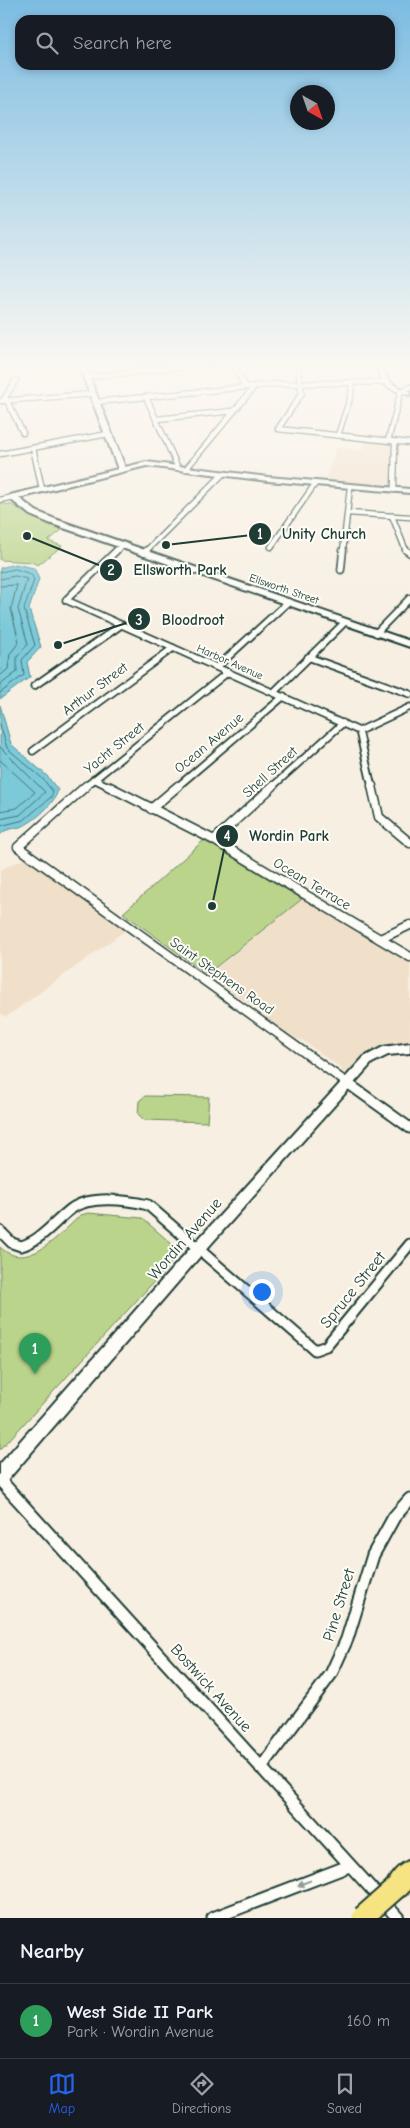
<!DOCTYPE html>
<html lang="en">
<head>
<meta charset="utf-8">
<style>
	body { margin:0; font-family:"Comic Neue",sans-serif; background:#242831; color:#f1f3f6 }
	.compass { position:absolute; left:290px; top:85px; width:45px; height:45px; border-radius:50%; background:#171b24; box-shadow:0 2px 8px #0003; rotate:140deg }
	.you { position:absolute; left:261px; top:1291px; width:18px; height:18px; margin:-12px; border:4px solid #fff; border-radius:50%; background:#1a73e8; box-shadow:0 0 0 8px #1a73e833 }
	.badge { display:grid; place-items:center; width:32px; height:32px; border-radius:50%; background:#2563eb; color:#fff; font-size:16px; font-weight:700 }
	.pin { position:absolute; translate:-50% -41px; filter:drop-shadow(0 1px 2px #0008) }
	.pin::after { content:''; position:absolute; top:26px; width:18px; height:15px; background:inherit; clip-path:polygon(0 0,100% 0,50% 100%) }
	.list { margin:0; padding:0; list-style:none }
	h2 { display:flex; justify-content:space-between; align-items:center; height:65px; margin:0; padding:0 20px; font-size:21px }
	h2 small { font-size:16px; font-weight:400; color:#9ea1a6 }
	.list li { display:grid; grid-template-columns:32px 1fr auto; gap:15px; align-items:center; box-sizing:border-box; height:75px; padding:0 20px; border-top:1px solid #363941 }
	.list b { display:block; font-size:19px; white-space:nowrap }
	.list p { margin:0; font-size:16px; white-space:nowrap; color:#9ea1a6 }
	.list em { font-size:16px; font-style:normal; color:#9ea1a6 }
	.icon { flex:none; width:28px; height:28px; fill:none; stroke:currentColor; stroke-width:2; stroke-linecap:round; stroke-linejoin:round }
	.map { position:relative; flex:none; width:410px; height:1918px; overflow:hidden }
	.search { position:absolute; background:#171b24; box-shadow:0 2px 8px #0003; left:15px; right:15px; top:15px; height:55px; display:flex; align-items:center; gap:12px; box-sizing:border-box; padding:0 18px; border-radius:15px; color:#9ea1a6; font-size:19px }
	.sheet { height:140px; background:#171b24 }
	nav { display:flex; justify-content:space-around; align-items:center; box-sizing:border-box; height:70px; border-top:1px solid #363941; background:#171b24; font-size:14px; color:#9ea1a6 }
	nav a { display:grid; justify-items:center; gap:2px }
	nav .on { color:#2563eb }
	.map>svg:first-child { display:block }
	.built { fill:#f0dfc9 }
	.green { fill:#bad48b; stroke:#6c8860 }
	.water { fill:#7bc9d9; stroke:#569197 }
	.lines { fill:none; stroke-linecap:round; stroke-linejoin:round }
	.shore { stroke:#447576; stroke-width:1 }
	.street-far4-casing { stroke:#1f3d34; stroke-width:7 }
	.street-far3-casing { stroke:#1f3d34; stroke-width:9 }
	.street-far2-casing { stroke:#1f3d34; stroke-width:11 }
	.street-far1-casing { stroke:#1f3d34; stroke-width:13 }
	.street-casing { stroke:#1f3d34; stroke-width:15 }
	.secondary-casing { stroke:#1f3d34; stroke-width:4 }
	.highway-casing { stroke:#1f3d34; stroke-width:4 }
	.street-far4 { stroke:#fdfcf7; stroke-width:4.5 }
	.street-far3 { stroke:#fdfcf7; stroke-width:5.5 }
	.street-far2 { stroke:#fdfcf7; stroke-width:8 }
	.street-far1 { stroke:#fdfcf7; stroke-width:9 }
	.street { stroke:#fdfcf7; stroke-width:11 }
	.secondary { fill:#fdfcf7; fill-rule:evenodd }
	.highway { fill:#f6e381; fill-rule:evenodd }
	.highway-bridge-casing { stroke:#1f3d34; stroke-width:25; stroke-linecap:butt }
	.highway-bridge { stroke:#f6e381; stroke-width:21 }
	.oneway { fill:#8e9c96 }
	.labels { text-anchor:middle; dominant-baseline:central; stroke-width:4; stroke-linejoin:round; paint-order:stroke }
	.far-street-label { font-size:11px; fill:#1f3d34; stroke:#fdfcf7 }
	.street-label { font-size:14px; fill:#1f3d34; stroke:#fdfcf7 }
	.near-street-label { font-size:16px; fill:#1f3d34; stroke:#fdfcf7 }
	.leader { fill:none; stroke:#1f3d34; stroke-width:2 }
	.callout-dot { fill:#1f3d34; stroke:#fdfcf7; stroke-width:2 }
	.mark-label { font-size:15px; text-anchor:middle; font-weight:bold; fill:#fff }
	.callout-label { font-size:15px; text-anchor:middle; font-weight:bold; fill:#1f3d34; stroke:#fdfcf7; stroke-width:4; stroke-linejoin:round; paint-order:stroke }
</style>
</head>
<body>
<div class="map">
<svg width="410" height="1918" viewBox="0 0 410 1918">
	<rect width="100%" height="100%" fill="#f7efe2"/>
	<filter id="ink" filterUnits="userSpaceOnUse"><feTurbulence type="fractalNoise" baseFrequency=".02" numOctaves="2"/><feDisplacementMap in="SourceGraphic" scale="10" xChannelSelector="R" yChannelSelector="G"/><feConvolveMatrix kernelMatrix="1 2 1 2 8 2 1 2 1" color-interpolation-filters="sRGB"/></filter>
	<g filter="url(#ink)">
		<!-- built -->
		<g class="built">
			<polygon points="366,440 392,443 391,487 324,483 336,448 363,450"/>
			<polygon points="26,858 126,930 6,1017 0,1013 0,870"/>
			<polygon points="302,899 410,963 410,1042 379,1047 368,1052 349,1073 342,1072 341,1068 302,1040 296,1039 266,1018 265,1014 207,976"/>
		</g>
		<!-- green -->
		<g class="green">
			<polygon points="0,503 12,505 35,518 62,530 48,541 62,546 38,565 31,562 0,560"/>
			<polygon points="204,840 302,899 207,974 123,913"/>
			<polygon points="145,1096 209,1097 207,1122 144,1120 138,1114 139,1101"/>
			<path d="M 88,1213 L 142,1218 L 181,1252 L 0,1450 L 0,1247 C 28,1274 60,1233 81,1215 Z"/>
		</g>
		<!-- water -->
		<g class="water">
			<polygon points="15,564 34,568 39,579 29,609 41,647 27,662 30,677 0,699 0,568"/>
			<path d="M 0,705 L 11,744 L 47,776 L 58,790 C 55,803 36,820 23,826 C 12,830 8,827 0,835 Z"/>
		</g>
		<g class="lines">
			<!-- shore -->
			<g class="shore">
				<polyline points="0,572 15,569 31,574 34,580 24,609 35,645 22,660 24,675 0,693"/>
				<polyline points="0,579 15,576 27,579 18,609 28,644 17,657 17,672 0,685"/>
				<polyline points="0,586 17,585 11,609 19,642 10,654 8,669 0,676"/>
				<polyline points="0,724 7,748 43,779 53,792 51,797 24,820 0,826"/>
				<polyline points="0,747 45,792 20,815 0,819"/>
				<polyline points="0,760 35,792 17,808 0,811"/>
			</g>
			<!-- street-far4 casing -->
			<g class="street-far4-casing">
				<g id="street-far4">
					<polyline points="231,363 246,387"/>
					<polyline points="297,363 302,393 278,429 410,443"/>
					<polyline points="86,377 223,363"/>
					<polyline points="403,391 410,387"/>
					<polyline points="146,397 178,468"/>
					<polyline points="0,401 93,394"/>
					<polyline points="3,401 16,380"/>
					<polyline points="7,401 23,433"/>
					<polyline points="96,402 277,384 384,382"/>
					<polyline points="157,419 233,411"/>
					<polyline points="338,435 351,395 352,382"/>
					<polyline points="388,441 401,390"/>
					<polyline points="33,448 42,489"/>
					<polyline points="0,454 108,434"/>
					<polyline points="186,469 255,386"/>
					<polyline points="394,490 395,442"/>
					<polyline points="0,500 13,497"/>
					<polyline points="348,513 410,517"/>
					<polyline points="392,516 406,551"/>
					<polyline points="271,547 315,484"/>
					<polyline points="116,551 122,545"/>
					<polyline points="146,551 223,474"/>
					<polyline points="343,551 350,487"/>
				</g>
			</g>
			<!-- street-far3 casing -->
			<g class="street-far3-casing">
				<g id="street-far3">
					<polyline points="117,550 66,600 359,731"/>
					<polyline points="406,550 410,553"/>
					<polyline points="144,553 147,550"/>
					<polyline points="341,570 343,550"/>
					<polyline points="376,633 410,598"/>
					<polyline points="308,657 410,694"/>
					<polyline points="217,667 288,602"/>
					<polyline points="34,686 121,625"/>
					<polyline points="274,692 345,622"/>
					<polyline points="33,751 173,648"/>
					<polyline points="94,779 110,787"/>
					<polyline points="85,787 228,672"/>
					<polyline points="177,787 284,696"/>
					<polyline points="272,787 343,723"/>
					<polyline points="372,787 359,731 410,707"/>
				</g>
			</g>
			<!-- street-far2 casing -->
			<g class="street-far2-casing">
				<g id="street-far2">
					<polyline points="86,786 18,847 347,1083"/>
					<polyline points="108,786 214,840 410,957"/>
					<polyline points="372,786 379,817 410,843"/>
					<polyline points="151,809 178,786"/>
					<polyline points="214,840 273,786"/>
					<polyline points="380,939 410,925"/>
				</g>
			</g>
			<!-- street-far1 casing -->
			<g class="street-far1-casing">
				<g id="street-far1">
					<polyline points="346,1082 410,1128"/>
					<path d="M 0,1231 L 12,1243 L 21,1246 C 42,1240 54,1222 71,1209 C 90,1195 127,1200 148,1205 L 315,1350 L 326,1346 L 410,1244"/>
				</g>
			</g>
			<!-- street casing -->
			<g class="street-casing">
				<g id="street">
					<polyline points="0,1480 398,1918"/>
					<polyline points="261,1768 331,1674 347,1639 373,1555 394,1517 410,1499"/>
					<polyline points="213,1918 349,1866"/>
				</g>
			</g>
			<!-- secondary casing -->
			<g class="secondary-casing">
				<g id="secondary">
					<polygon points="78,363 84,363 125,467 146,462 268,477 410,489 410,493 268,481 146,466 19,498 36,511 55,519 410,641 410,647 49,523 30,515 10,499 10,495 118,469"/>
					<path d="M 378,363 L 384,363 C 385,381 393,387 410,391 L 410,395 C 390,390 378,386 378,363 Z"/>
					<polygon points="410,1043 410,1053 388,1055 372,1063 203,1253 6,1482 0,1484 0,1464 193,1245 364,1057 383,1047"/>
				</g>
			</g>
			<!-- highway casing -->
			<g class="highway-casing">
				<path id="highway" d="M 410,1860 L 410,1890 L 405,1895 L 397,1899 L 389,1895 L 385,1887 C 390,1875 398,1865 410,1860 Z"/>
			</g>
			<!-- street-far4 -->
			<use href="#street-far4" class="street-far4"/>
			<!-- street-far3 -->
			<use href="#street-far3" class="street-far3"/>
			<!-- street-far2 -->
			<use href="#street-far2" class="street-far2"/>
			<!-- street-far1 -->
			<use href="#street-far1" class="street-far1"/>
			<!-- street -->
			<use href="#street" class="street"/>
			<!-- secondary -->
			<use href="#secondary" class="secondary"/>
			<!-- highway -->
			<use href="#highway" class="highway"/>
			<!-- highway-bridge casing -->
			<g class="highway-bridge-casing">
				<polyline id="highway-bridge" points="363,1917 397,1887"/>
			</g>
			<!-- highway-bridge -->
			<use href="#highway-bridge" class="highway-bridge"/>
		</g>
		<!-- one-way arrows -->
		<defs><path id="oneway-solid" d="M-6-.8H1V-3.2L6.5 0L1 3.2V.8H-6Z" transform="scale(1.25)"/></defs>
		<use class="oneway" href="#oneway-solid" transform="translate(304 1883) rotate(159)"/>
	</g>
	<!-- sky -->
	<linearGradient id="sky" x2="0" y2="1"><stop stop-color="#7cbce2"/><stop offset="0.58" stop-color="#fbf8f2"/><stop offset="1" stop-color="#fbf8f2" stop-opacity="0"/></linearGradient>
	<rect width="410" height="631" fill="url(#sky)"/>
	<g class="labels">
		<!-- far-street labels -->
		<g class="far-street-label">
			<text transform="translate(284 589) rotate(19)">Ellsworth Street</text>
			<text transform="translate(230 662) rotate(24)">Harbor Avenue</text>
		</g>
		<!-- street labels -->
		<g class="street-label">
			<text transform="translate(95 689) rotate(-37)">Arthur Street</text>
			<text transform="translate(209 743) rotate(-40)">Ocean Avenue</text>
			<text transform="translate(114 748) rotate(-39)">Yacht Street</text>
			<text transform="translate(270 772) rotate(-42)">Shell Street</text>
			<text transform="translate(312 884) rotate(31)">Ocean Terrace</text>
			<text transform="translate(222 976) rotate(35)">Saint Stephens Road</text>
		</g>
		<!-- near-street labels -->
		<g class="near-street-label">
			<text transform="translate(185 1239) rotate(-49)">Wordin Avenue</text>
			<text transform="translate(353 1290) rotate(-51)">Spruce Street</text>
			<text transform="translate(339 1605) rotate(-73)">Pine Street</text>
			<text transform="translate(211 1688) rotate(48)">Bostwick Avenue</text>
		</g>
	</g>
	<!-- callouts -->
	<path class="leader" d="M166 545L260 534M27 536L111 570M58 645L139 619M212 906L227 836"/>
	<g class="callout-dot">
		<circle cx="166" cy="545" r="5"/>
		<circle cx="27" cy="536" r="5"/>
		<circle cx="58" cy="645" r="5"/>
		<circle cx="212" cy="906" r="5"/>
		<circle cx="260" cy="534" r="12"/>
		<circle cx="111" cy="570" r="12"/>
		<circle cx="139" cy="619" r="12"/>
		<circle cx="227" cy="836" r="12"/>
	</g>
	<g class="mark-label">
		<text x="260" y="539">1</text>
		<text x="111" y="575">2</text>
		<text x="139" y="625">3</text>
		<text x="227" y="841">4</text>
	</g>
	<g class="callout-label">
		<text x="324" y="539">Unity Church</text>
		<text x="180" y="575">Ellsworth Park</text>
		<text x="193" y="625">Bloodroot</text>
		<text x="289" y="841">Wordin Park</text>
	</g>
</svg>
<svg class="compass" viewBox="-18 -18 36 36"><path d="M0-13l5 13h-10z" fill="#e53935"/><path d="M0 13l5-13h-10z" fill="#9ea1a6"/></svg>
<div class="you"></div>
<div class="pin badge" style="left:35px;top:1374px;background:#2e9e5b">1</div>
<div class="search"><svg class="icon" aria-label="search" viewBox="0 0 24 24"><circle cx="10" cy="10" r="6"/><path d="M15 15l6 6"/></svg>Search here</div>
</div>
<section class="sheet">
<h2>Nearby<small></small></h2>
<ul class="list">
<li><span class="badge" style="background:#2e9e5b">1</span><div><b>West Side II Park</b><p>Park · Wordin Avenue</p></div><em>160 m</em></li>
</ul>
</section>
<nav>
<a class="on"><svg class="icon" aria-label="map" viewBox="0 0 24 24"><path d="M3 6l6-2 6 2 6-2v14l-6 2-6-2-6 2zM9 4v14M15 6v14"/></svg>Map</a>
<a><svg class="icon" aria-label="directions" viewBox="0 0 24 24"><path d="M12 3l9 9-9 9-9-9zM9 14v-3h6M13 9l2 2-2 2"/></svg>Directions</a>
<a><svg class="icon" aria-label="saved" viewBox="0 0 24 24"><path d="M7 4h10v16l-5-4-5 4z"/></svg>Saved</a>
</nav>
</body>
</html>
